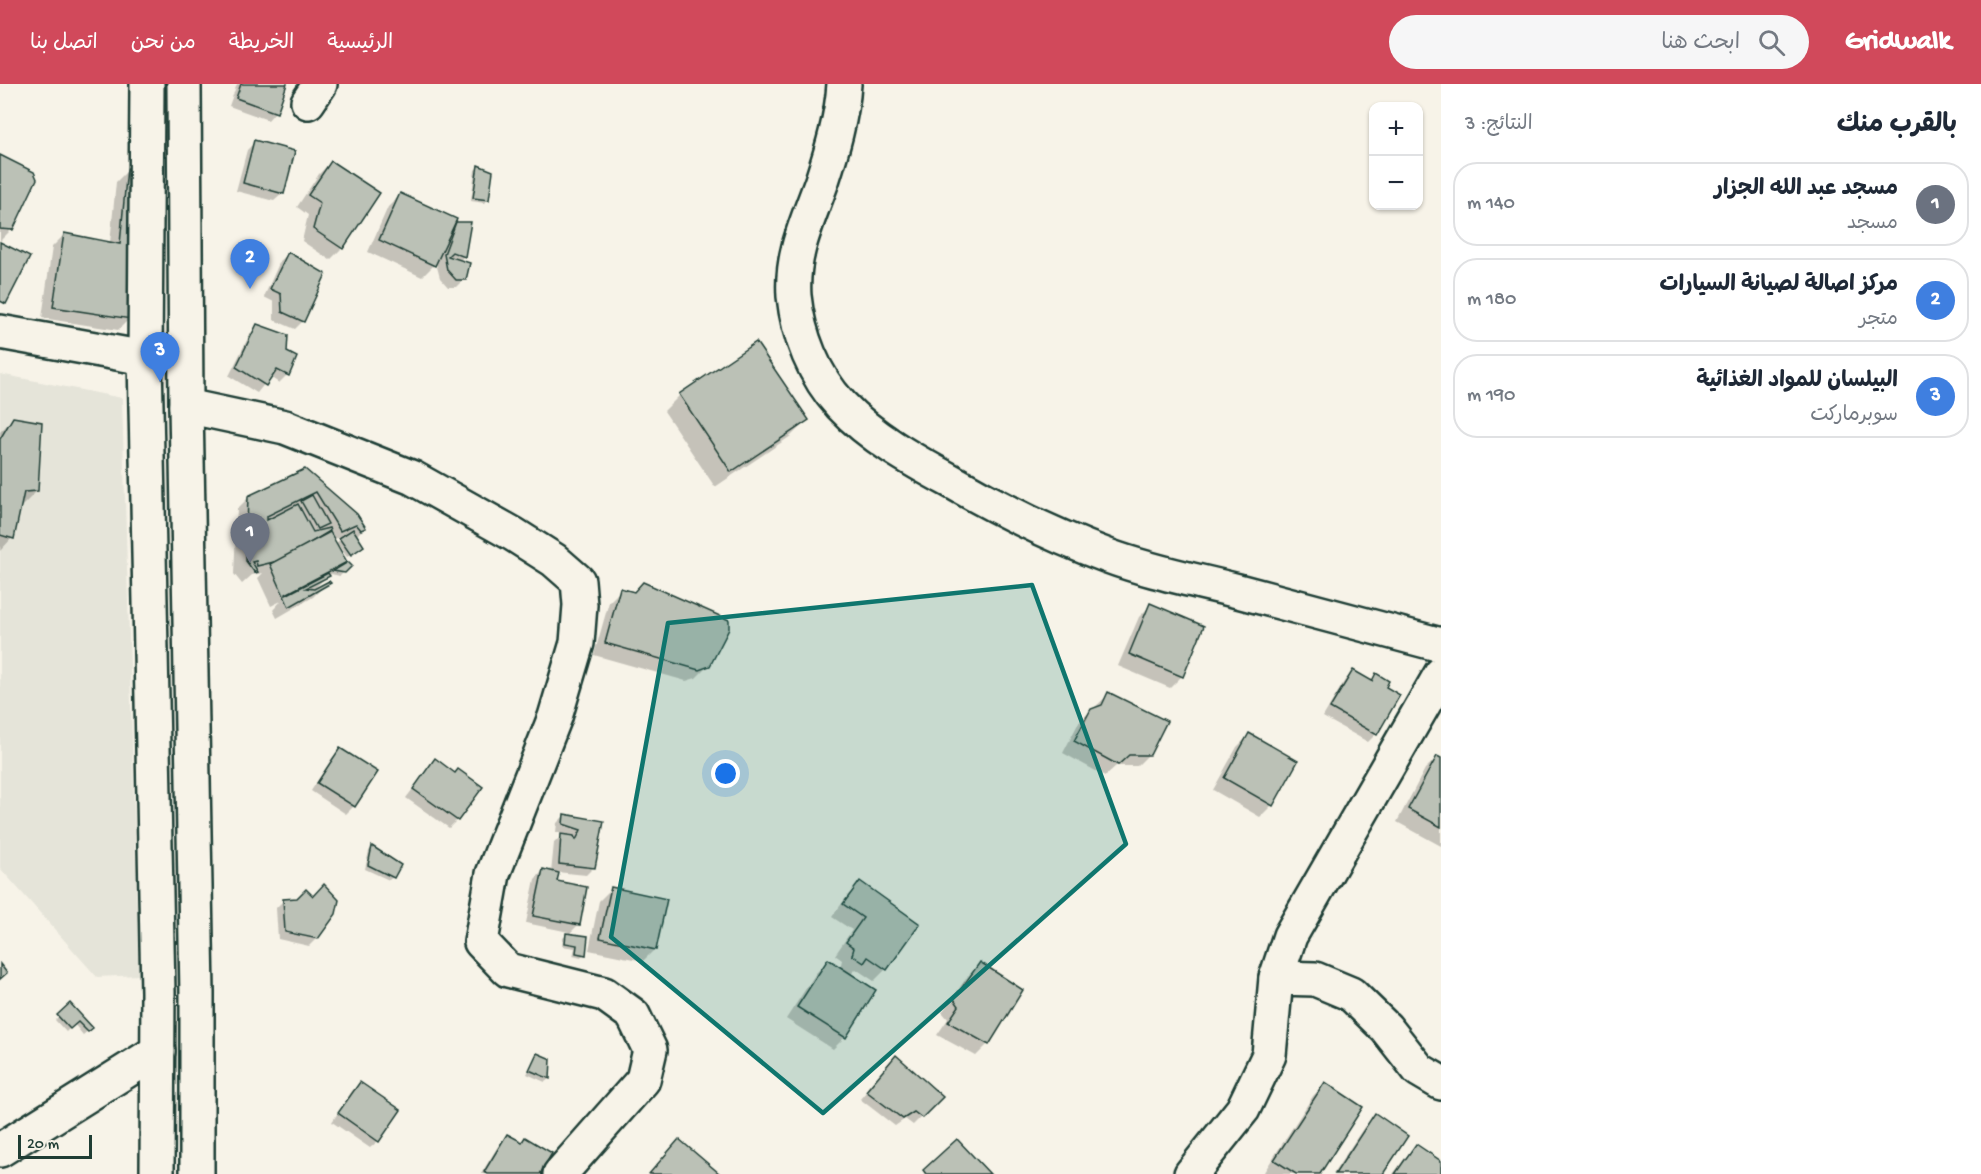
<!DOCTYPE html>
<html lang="ar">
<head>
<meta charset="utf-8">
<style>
	body { margin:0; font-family:"Gochi Hand","Playpen Sans Arabic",sans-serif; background:#f6f6f7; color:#1f2937; direction:rtl }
	.controls { position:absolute; right:18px; top:18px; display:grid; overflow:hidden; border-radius:12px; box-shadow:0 2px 4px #0004 }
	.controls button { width:54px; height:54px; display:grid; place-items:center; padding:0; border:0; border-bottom:2px solid #e0e1e3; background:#fff; color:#1f2937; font:30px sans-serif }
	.scale { position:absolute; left:18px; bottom:15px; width:74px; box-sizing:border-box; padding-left:6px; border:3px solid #1f3d34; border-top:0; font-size:16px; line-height:21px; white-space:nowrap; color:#1f3d34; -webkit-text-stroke:4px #f7f3e8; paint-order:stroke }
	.you { position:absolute; left:726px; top:690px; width:21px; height:21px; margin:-15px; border:4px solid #fff; border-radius:50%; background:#1a73e8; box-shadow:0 0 0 9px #1a73e833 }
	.badge { display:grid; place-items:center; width:39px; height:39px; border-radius:50%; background:#d1495b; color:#fff; font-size:20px; font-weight:700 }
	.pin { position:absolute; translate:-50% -50px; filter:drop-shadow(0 2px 3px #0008) }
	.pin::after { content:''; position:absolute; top:32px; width:21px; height:18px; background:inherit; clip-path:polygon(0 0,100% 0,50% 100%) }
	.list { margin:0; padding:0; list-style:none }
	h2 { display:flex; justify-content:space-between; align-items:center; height:78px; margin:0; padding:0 24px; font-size:26px }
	h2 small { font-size:20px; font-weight:400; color:#747a83 }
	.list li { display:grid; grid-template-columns:39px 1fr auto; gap:18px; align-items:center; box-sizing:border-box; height:84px; margin:0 12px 12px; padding:0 12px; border:2px solid #e0e1e3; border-radius:24px }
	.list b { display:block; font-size:22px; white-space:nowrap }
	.list p { margin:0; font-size:20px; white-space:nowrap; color:#747a83 }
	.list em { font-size:20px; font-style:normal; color:#747a83 }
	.icon { flex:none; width:33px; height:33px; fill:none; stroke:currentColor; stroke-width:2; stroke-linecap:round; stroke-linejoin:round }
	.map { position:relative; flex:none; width:1441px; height:1090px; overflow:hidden; direction:ltr }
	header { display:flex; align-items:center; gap:36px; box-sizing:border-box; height:84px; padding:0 30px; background:#d1495b; color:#fff }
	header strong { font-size:28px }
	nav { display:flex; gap:33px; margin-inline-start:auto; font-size:21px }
	.search { width:420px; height:54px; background:#f6f6f7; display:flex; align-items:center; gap:15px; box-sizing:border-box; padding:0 21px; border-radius:33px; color:#747a83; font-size:22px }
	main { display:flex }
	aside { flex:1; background:#fff }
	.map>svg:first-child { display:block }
	.built { fill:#e5e4d9 }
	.shadow { fill:#0003; fill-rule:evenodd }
	.building { fill:#bbc1b6; stroke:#1f3d34; stroke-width:1.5 }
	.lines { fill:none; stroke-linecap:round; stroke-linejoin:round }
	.minor-casing { stroke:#1f3d34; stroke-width:38 }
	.major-casing { stroke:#1f3d34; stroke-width:38 }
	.minor { stroke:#f7f3e8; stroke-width:33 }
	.major { stroke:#f7f3e8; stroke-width:33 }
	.marked { fill:#0f766e; fill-opacity:0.2; stroke:#0f766e; stroke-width:4.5; stroke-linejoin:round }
</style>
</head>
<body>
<header>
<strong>Gridwalk</strong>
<div class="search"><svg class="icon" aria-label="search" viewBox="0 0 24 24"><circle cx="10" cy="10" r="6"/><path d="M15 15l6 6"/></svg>ابحث هنا</div>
<nav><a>الرئيسية</a><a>الخريطة</a><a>من نحن</a><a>اتصل بنا</a></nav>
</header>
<main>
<aside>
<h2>بالقرب منك<small>النتائج: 3</small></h2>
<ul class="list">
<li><span class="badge" style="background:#6b7280">1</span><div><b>مسجد عبد الله الجزار</b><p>مسجد</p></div><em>140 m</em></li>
<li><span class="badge" style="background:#3f7fe0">2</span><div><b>مركز اصالة لصيانة السيارات</b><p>متجر</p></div><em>180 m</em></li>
<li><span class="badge" style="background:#3f7fe0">3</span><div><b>البيلسان للمواد الغذائية</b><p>سوبرماركت</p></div><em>190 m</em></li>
</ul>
</aside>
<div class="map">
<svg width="1441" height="1090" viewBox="0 0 1441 1090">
	<rect width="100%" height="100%" fill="#f7f3e8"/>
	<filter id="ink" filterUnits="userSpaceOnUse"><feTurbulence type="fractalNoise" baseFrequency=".0167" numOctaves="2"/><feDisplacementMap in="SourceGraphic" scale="12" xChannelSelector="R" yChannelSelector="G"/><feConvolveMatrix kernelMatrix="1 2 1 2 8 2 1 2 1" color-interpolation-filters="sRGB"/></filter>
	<g filter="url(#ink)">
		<!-- built -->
		<polygon class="built" points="0,290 122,314 139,891 97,893 0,784"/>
		<!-- shadow -->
		<g class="shadow">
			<polygon points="237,0 286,0 275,28 268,36 229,22"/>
			<polygon points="255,58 293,69 282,110 274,117 236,107 247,66"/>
			<polygon points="0,72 12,145 0,157"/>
			<polygon points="331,78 342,164 330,176 302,157 308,131 297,123 319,90"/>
			<polygon points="478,83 488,115 484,119 471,117 475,86"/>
			<polygon points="128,86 130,234 118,246 42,234 52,163 64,151 110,159 116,98"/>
			<polygon points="400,111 451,144 456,139 464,172 459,177 464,195 456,203 448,203 440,194 436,179 422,193 368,168 388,123"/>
			<polygon points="288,170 303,237 295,245 274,236 274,218 264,213 280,177"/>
			<polygon points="258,242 285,269 295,274 287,291 279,299 270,293 257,309 229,292 250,250"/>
			<polygon points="680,311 807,336 791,352 715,403 664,327"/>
			<polygon points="13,335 37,407 21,423 12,454 0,467 0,348"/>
			<path d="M 305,387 L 364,444 L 356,452 L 359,465 L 347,473 L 339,462 L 337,463 L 345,477 L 337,485 L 350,482 L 340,492 L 331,490 L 326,493 L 313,506 L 325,501 L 313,513 L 277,534 L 273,526 L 281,517 L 271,522 L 258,494 L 263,489 L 252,491 L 242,500 L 234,490 L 237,425 L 249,413 ZM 343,451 L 344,452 L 335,460 L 333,456 Z"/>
			<polygon points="621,506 709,581 696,594 686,597 594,571 609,518"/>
			<polygon points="1151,521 1182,592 1170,604 1118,582 1139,533"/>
			<polygon points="1353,588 1370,597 1377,591 1384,604 1398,612 1376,650 1368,658 1323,633 1345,596"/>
			<polygon points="1109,610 1149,670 1137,682 1116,682 1105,692 1063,669 1079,638"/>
			<polygon points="1249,651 1272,721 1260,733 1213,706 1237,663"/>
			<polygon points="340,666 354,722 346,730 311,707 332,674"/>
			<polygon points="1437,674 1441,676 1441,762 1397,738 1425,685"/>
			<polygon points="435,676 454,690 457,736 449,744 406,714"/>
			<polygon points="565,731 602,739 594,783 586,791 557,788 556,798 578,841 568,851 587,854 584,870 581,874 573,872 575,864 562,862 563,854 569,848 526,839 535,795 543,787 551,789 554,759 563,750 556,748 557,739"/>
			<polygon points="372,764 393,793 389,796 365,785 369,767"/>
			<polygon points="860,799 886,885 874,897 856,885 850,891 874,906 845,953 833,965 786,935 816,889 828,877 840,884 842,876 835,871 852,846 832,833 848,811"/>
			<polygon points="611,805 655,865 643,877 589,866 599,817"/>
			<polygon points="284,816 317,854 309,862 278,855 276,824"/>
			<polygon points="980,880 988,960 976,972 937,951 948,935 942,928 968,892"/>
			<polygon points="70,921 91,944 83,951 74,940 66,948 55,936"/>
			<polygon points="537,971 549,976 549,995 545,998 527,990"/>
			<polygon points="889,981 941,1013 913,1041 905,1035 895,1042 860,1015"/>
			<polygon points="360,1000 378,1057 370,1064 332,1038 352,1007"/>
			<polygon points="1325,1000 1318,1090 1266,1090 1264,1088 1313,1012"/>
			<polygon points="1376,1031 1381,1090 1333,1090 1364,1043"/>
			<polygon points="508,1052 538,1090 481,1090 500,1059"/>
			<polygon points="1417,1062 1441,1079 1440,1090 1393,1090 1405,1074"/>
		</g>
		<!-- building -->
		<g class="building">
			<polygon points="241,0 287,0 277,29 236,14"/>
			<polygon points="254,56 295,67 284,110 243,99"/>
			<polygon points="0,71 34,88 37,95 13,146 0,145"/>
			<polygon points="331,77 380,109 343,165 313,145 320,119 308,111"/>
			<polygon points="478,81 493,87 489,116 473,114"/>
			<polygon points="127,84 143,88 131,235 53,223 64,149 120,160"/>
			<polygon points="400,109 457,135 435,182 379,156"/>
			<polygon points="456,138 471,138 465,173 452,168 448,172 470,179 466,196 456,196 447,186 444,170"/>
			<polygon points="0,158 30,173 6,220 0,217"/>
			<polygon points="288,168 326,190 304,238 282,228 281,210 270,205"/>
			<polygon points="257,240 288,251 287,268 297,273 289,292 277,286 266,302 236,283"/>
			<polygon points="756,258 809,336 731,388 679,310"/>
			<polygon points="13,333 42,338 38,407 24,408 14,455 0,451 0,355"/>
			<polygon points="305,385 357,430 366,444 361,446 356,440 340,447 316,408 267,432 267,436 298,420 313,448 329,444 330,447 282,476 257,482 256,477 252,478 258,488 255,489 246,477 248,412"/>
			<polygon points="312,411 328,440 317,445 301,417"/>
			<polygon points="353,445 364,462 351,471 339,454"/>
			<polygon points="330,448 347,478 286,510 286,511 328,489 330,492 306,504 314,505 329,497 331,499 289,523 270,480"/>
			<polygon points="348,478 352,482 345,489 333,487"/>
			<polygon points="643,498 729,536 729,545 710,582 699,586 605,559 620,504 634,508"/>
			<polygon points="1150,519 1204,542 1183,593 1129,570"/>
			<polygon points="1353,586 1372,597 1376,589 1389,597 1386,603 1400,611 1377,651 1330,624"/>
			<polygon points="1108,608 1167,637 1150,671 1129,671 1118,681 1074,657 1091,625 1102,621"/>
			<polygon points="1249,649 1298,677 1273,722 1224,694"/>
			<polygon points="340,664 378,688 355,723 317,699"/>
			<polygon points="1437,672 1441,674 1441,743 1408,725"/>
			<polygon points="435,674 455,689 458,685 483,703 458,737 413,705"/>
			<polygon points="564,730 604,737 595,784 559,780 561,750 574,752 576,756 581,746 563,740"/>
			<polygon points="372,762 401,781 394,794 368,781"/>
			<polygon points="543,785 559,789 557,797 587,803 580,841 533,832"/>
			<polygon points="860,797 920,840 887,886 868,873 864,879 852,871 854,864 846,858 863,834 843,820"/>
			<polygon points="324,800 339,816 336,830 318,855 285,848 283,815 297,814 306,805 313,812"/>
			<polygon points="611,803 667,815 656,866 600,854"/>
			<polygon points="566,849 588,852 586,871 576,869 577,861 565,859"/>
			<polygon points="828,875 876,906 846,954 797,923"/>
			<polygon points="980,878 1023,906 989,961 948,938 959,922 954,915"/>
			<polygon points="0,880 7,889 0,895"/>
			<polygon points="70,919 93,944 88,948 78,938 70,945 57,931"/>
			<polygon points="537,969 551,975 550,995 529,986"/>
			<polygon points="896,971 943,1013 922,1034 914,1028 903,1035 866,1007"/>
			<polygon points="360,998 401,1026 379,1058 338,1029"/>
			<polygon points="1325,998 1363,1023 1320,1090 1296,1090 1274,1076"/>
			<polygon points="1375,1029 1408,1052 1383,1090 1335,1090"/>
			<polygon points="507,1050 522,1058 525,1053 552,1069 540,1090 488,1090 484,1088"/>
			<polygon points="679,1055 720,1090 649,1090"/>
			<polygon points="957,1055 990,1090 926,1090 923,1086"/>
			<polygon points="1416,1060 1441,1077 1441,1090 1395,1090"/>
		</g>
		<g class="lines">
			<!-- minor casing -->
			<g class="minor-casing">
				<g id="minor">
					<path d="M 844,0 C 842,33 832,66 822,97 C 808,137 791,169 794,212 C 798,251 814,292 841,321 C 871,353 912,376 951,397 C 1001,426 1054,452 1108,472 C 1151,488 1195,496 1238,507 C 1306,525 1374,543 1441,561"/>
					<polyline points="308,18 320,0"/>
					<polyline points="0,248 145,274"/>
					<polyline points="186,322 285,343 413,394 513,450 554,476 578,497 580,521 577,559 555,633 493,790 481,858 508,886 604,910 633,931 650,966 643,996 560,1090"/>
					<polyline points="1276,894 1290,852 1441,590"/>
					<polyline points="0,1066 158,967"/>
					<polyline points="1191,1090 1243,1025 1269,971 1276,894 1315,895 1351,910 1386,944 1419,986 1441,999"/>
				</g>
			</g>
			<!-- major casing -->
			<g class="major-casing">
				<g id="major">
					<polyline points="147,0 145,274 158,908 157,1090"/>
					<polyline points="184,0 186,322 197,909 197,1090"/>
				</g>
			</g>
			<!-- minor -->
			<use href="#minor" class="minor"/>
			<!-- major -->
			<use href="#major" class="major"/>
		</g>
	</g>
	<!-- marked area -->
	<path class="marked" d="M 1032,501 L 1126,760 L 823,1029 L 611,853 L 668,539 Z"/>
</svg>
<div class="controls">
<button>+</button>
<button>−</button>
</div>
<div class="scale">20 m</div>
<div class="you"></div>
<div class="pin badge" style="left:250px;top:479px;background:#6b7280">1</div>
<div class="pin badge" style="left:250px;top:205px;background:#3f7fe0">2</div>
<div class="pin badge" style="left:160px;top:298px;background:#3f7fe0">3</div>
</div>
</main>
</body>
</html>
